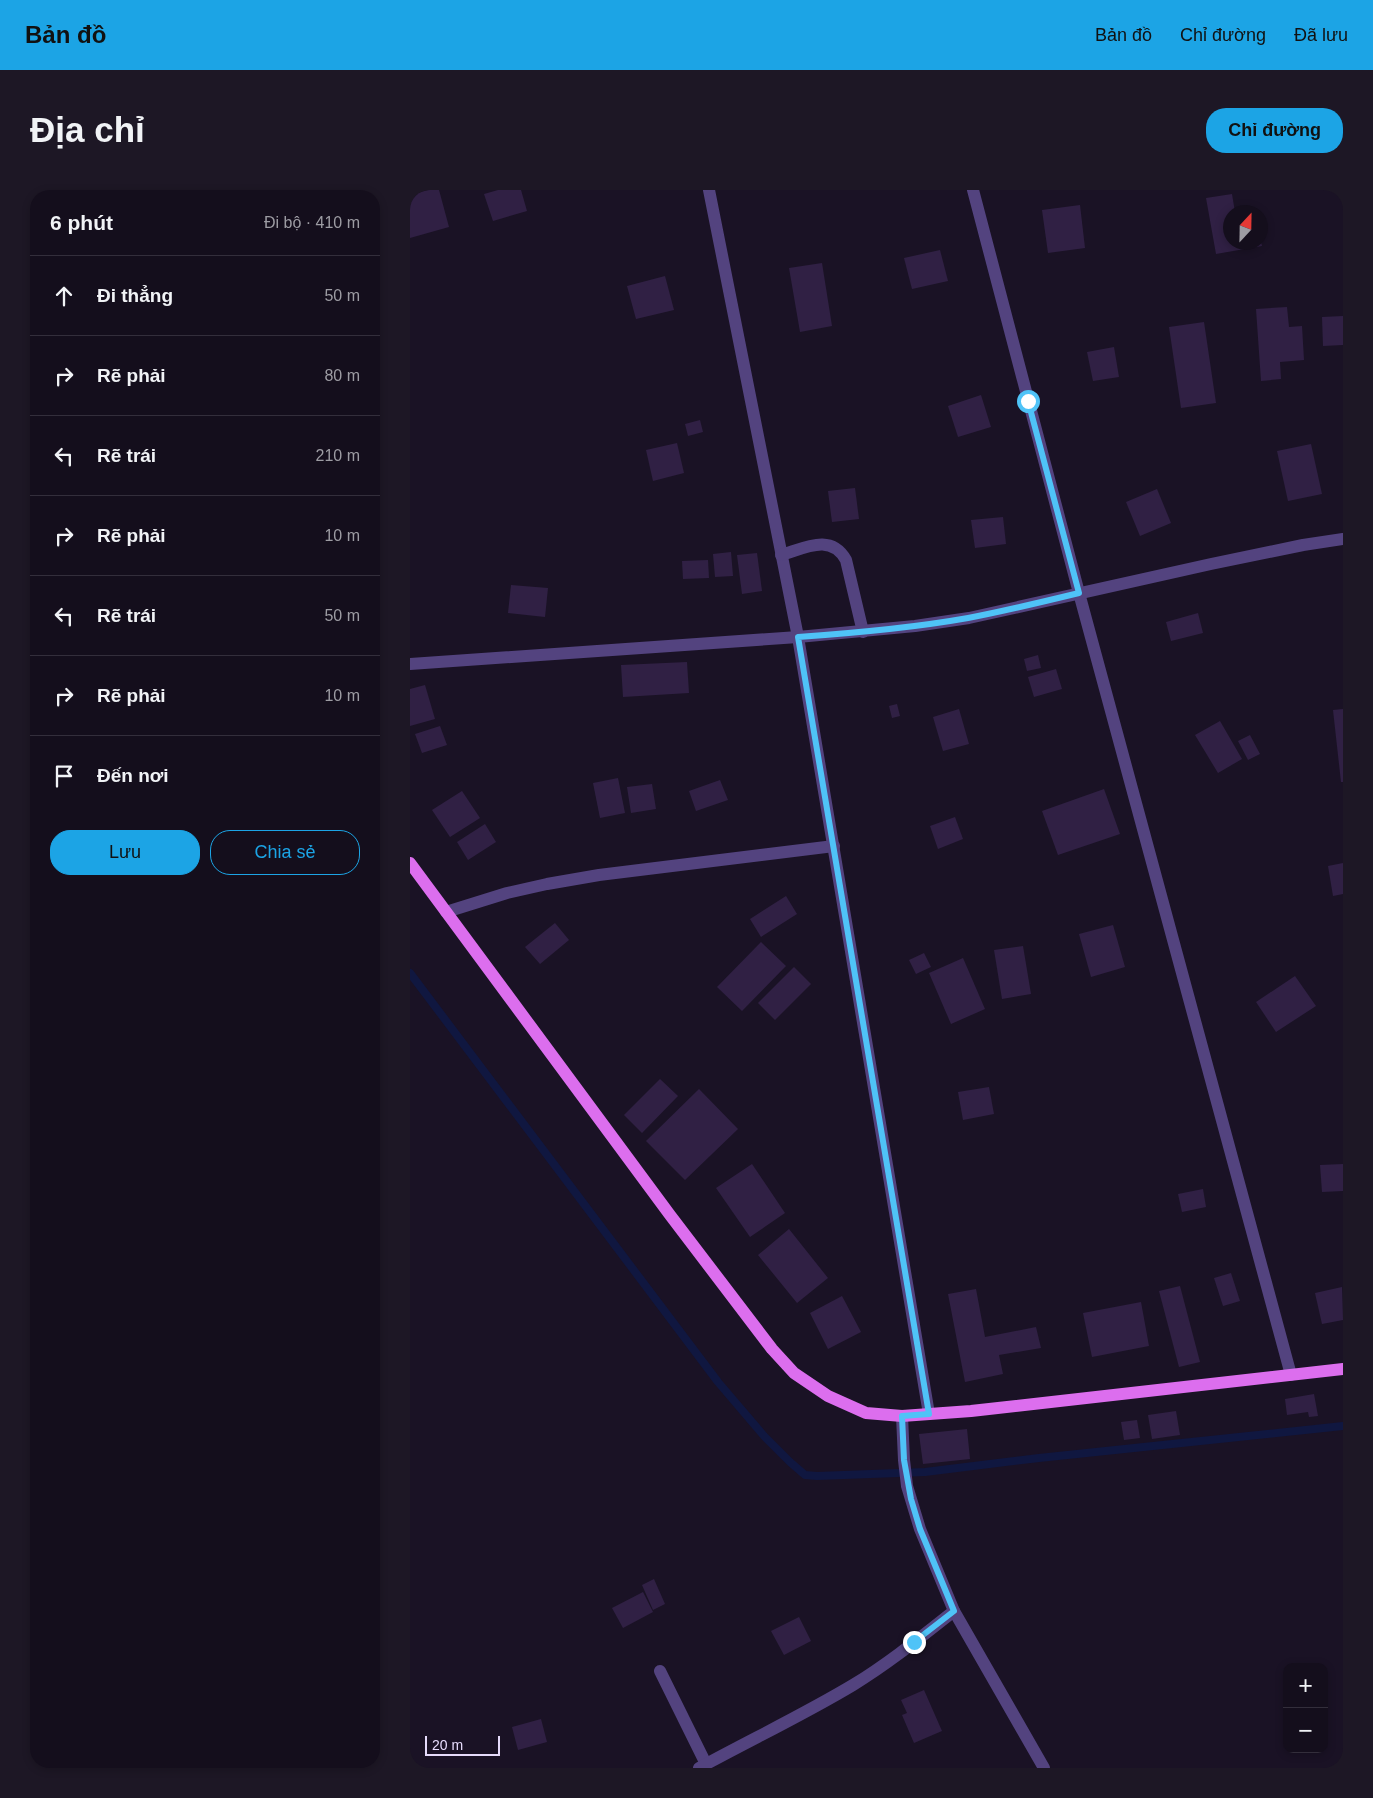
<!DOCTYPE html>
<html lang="vi">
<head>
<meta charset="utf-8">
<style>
	body { margin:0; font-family:Helvetica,sans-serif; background:#1d1725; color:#f1f3f6 }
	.controls { position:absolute; right:15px; bottom:15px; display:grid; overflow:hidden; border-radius:10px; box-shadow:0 2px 8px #0003 }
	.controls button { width:45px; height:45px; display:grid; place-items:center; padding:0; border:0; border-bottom:1px solid #332e3b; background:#140e1c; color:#f1f3f6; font:25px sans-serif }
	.compass { position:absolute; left:813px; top:15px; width:45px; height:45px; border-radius:50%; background:#140e1c; box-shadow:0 2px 8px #0003; rotate:22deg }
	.scale { position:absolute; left:15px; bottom:12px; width:75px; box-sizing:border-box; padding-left:5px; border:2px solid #e6dbfb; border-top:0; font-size:14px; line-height:18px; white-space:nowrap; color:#e6dbfb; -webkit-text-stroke:4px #1a1225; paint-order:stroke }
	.stop { position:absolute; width:15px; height:15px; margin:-11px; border:4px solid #4fc3f7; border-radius:50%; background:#fff }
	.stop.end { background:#4fc3f7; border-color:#fff; box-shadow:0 1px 5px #0008 }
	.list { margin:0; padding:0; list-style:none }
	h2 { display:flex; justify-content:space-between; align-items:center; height:65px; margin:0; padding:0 20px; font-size:21px }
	h2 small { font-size:16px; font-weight:400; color:#9d9ca3 }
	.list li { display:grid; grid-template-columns:32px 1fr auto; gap:15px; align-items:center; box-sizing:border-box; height:80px; padding:0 20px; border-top:1px solid #332e3b }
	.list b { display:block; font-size:19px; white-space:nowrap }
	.list em { font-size:16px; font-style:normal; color:#9d9ca3 }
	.actions { display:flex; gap:10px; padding:15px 20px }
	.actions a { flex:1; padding:11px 0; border:1px solid #1ca4e5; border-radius:20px; text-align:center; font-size:18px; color:#1ca4e5 }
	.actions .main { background:#1ca4e5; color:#111 }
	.icon { flex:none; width:28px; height:28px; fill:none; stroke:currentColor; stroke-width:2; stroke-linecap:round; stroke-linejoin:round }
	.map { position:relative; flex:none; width:933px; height:1578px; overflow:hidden; border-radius:20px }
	header { display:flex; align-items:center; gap:30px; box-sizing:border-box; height:70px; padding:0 25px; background:#1ca4e5; color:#111 }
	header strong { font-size:24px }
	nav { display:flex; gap:28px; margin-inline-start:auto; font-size:18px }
	.intro { display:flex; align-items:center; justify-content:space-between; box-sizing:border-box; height:120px; padding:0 30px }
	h1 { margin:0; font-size:35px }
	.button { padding:12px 22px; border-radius:20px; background:#1ca4e5; color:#111; font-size:18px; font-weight:700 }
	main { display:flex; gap:30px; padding:0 30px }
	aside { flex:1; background:#140e1c; border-radius:20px; box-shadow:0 2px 8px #0003 }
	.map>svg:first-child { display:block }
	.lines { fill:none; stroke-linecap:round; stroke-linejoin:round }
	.stream { stroke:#101740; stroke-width:8 }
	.building { fill:#302044 }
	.minor { stroke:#53437f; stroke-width:12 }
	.major { stroke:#dc6eee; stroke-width:12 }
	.route { stroke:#4fc3f7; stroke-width:6 }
</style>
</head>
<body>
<header>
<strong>Bản đồ</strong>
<nav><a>Bản đồ</a><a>Chỉ đường</a><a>Đã lưu</a></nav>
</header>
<div class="intro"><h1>Địa chỉ</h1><a class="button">Chỉ đường</a></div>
<main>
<aside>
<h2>6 phút<small>Đi bộ · 410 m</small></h2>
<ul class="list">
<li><svg class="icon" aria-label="ahead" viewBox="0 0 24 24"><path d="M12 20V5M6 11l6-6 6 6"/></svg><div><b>Đi thẳng</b></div><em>50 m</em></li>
<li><svg class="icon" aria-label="right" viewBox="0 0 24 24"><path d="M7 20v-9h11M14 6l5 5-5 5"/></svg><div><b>Rẽ phải</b></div><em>80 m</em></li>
<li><svg class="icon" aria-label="left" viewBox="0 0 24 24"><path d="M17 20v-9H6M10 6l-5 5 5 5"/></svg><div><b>Rẽ trái</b></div><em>210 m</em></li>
<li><svg class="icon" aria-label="right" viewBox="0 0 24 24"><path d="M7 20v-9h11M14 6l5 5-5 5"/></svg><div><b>Rẽ phải</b></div><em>10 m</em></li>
<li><svg class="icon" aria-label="left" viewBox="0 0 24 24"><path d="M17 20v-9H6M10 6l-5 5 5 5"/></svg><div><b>Rẽ trái</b></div><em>50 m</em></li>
<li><svg class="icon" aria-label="right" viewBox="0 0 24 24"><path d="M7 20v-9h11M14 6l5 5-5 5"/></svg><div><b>Rẽ phải</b></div><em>10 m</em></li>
<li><svg class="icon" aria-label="arrive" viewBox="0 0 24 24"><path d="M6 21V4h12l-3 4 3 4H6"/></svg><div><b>Đến nơi</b></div></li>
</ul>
<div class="actions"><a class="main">Lưu</a><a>Chia sẻ</a></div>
</aside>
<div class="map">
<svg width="933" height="1578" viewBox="0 0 933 1578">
	<rect width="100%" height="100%" fill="#1a1225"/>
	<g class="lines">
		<!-- stream -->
		<polyline class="stream" points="0,783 308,1192 354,1246 380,1272 395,1285 407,1286 515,1282 629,1268 933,1236"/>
	</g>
	<!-- building -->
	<g class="building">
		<polygon points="18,0 29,0 39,37 0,48 0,5"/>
		<polygon points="88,0 111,0 117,21 83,31 74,4"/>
		<polygon points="822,4 825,22 821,22 821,52 851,52 852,56 806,64 796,8"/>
		<polygon points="670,15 675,58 638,63 632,20"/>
		<polygon points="530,60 538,91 502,99 494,68"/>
		<polygon points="412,73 422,136 390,142 379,78"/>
		<polygon points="255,86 264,120 226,129 217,96"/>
		<polygon points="877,117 879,137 892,136 894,170 870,172 871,189 851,191 846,119"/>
		<polygon points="933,126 933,155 913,156 912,127"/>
		<polygon points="794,132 806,213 771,218 759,137"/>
		<polygon points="704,157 709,187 683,191 677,162"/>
		<polygon points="571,205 581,237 548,247 538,216"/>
		<polygon points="290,230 293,242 278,246 275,234"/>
		<polygon points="267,253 274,283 243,291 236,260"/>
		<polygon points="901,254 912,304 878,311 867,261"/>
		<polygon points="445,298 449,329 422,332 418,301"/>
		<polygon points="747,299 761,333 730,346 716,312"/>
		<polygon points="593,327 596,354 565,358 561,330"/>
		<polygon points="321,362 323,386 305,387 303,364"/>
		<polygon points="347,363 352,401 332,404 327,365"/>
		<polygon points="298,370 299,388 273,389 272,371"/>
		<polygon points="101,395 138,398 135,427 98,423"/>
		<polygon points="788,423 793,443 761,451 756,432"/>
		<polygon points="628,465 631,478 617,481 614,469"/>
		<polygon points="277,472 279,503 213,507 211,475"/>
		<polygon points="646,479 652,499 624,507 618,487"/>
		<polygon points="15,495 25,529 0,536 0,499"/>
		<polygon points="487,514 490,526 482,528 479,516"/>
		<polygon points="549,519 559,554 533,561 523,527"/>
		<polygon points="933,519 933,592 931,592 923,520"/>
		<polygon points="810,531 832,569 808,583 785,545"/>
		<polygon points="30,536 37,555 12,563 5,544"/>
		<polygon points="840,545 850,564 838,570 828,551"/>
		<polygon points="208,588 215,623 190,628 183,593"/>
		<polygon points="310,590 318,610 286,621 279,601"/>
		<polygon points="242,594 246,619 221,623 217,597"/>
		<polygon points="694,599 710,644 648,665 632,621"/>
		<polygon points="52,601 70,628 40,647 22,620"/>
		<polygon points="545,627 553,649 528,659 520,636"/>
		<polygon points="75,634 86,652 58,670 47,652"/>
		<polygon points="933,673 933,704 923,706 918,676"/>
		<polygon points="376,706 387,724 351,747 340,729"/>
		<polygon points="145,733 159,750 130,774 115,757"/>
		<polygon points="703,735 715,777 681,787 669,744"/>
		<polygon points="351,752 376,776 332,821 307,797"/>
		<polygon points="613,756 621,804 592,809 584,760"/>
		<polygon points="514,763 521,777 506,784 499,770"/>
		<polygon points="553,768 575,819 541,834 519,783"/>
		<polygon points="384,777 401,794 365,830 348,813"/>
		<polygon points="885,786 906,816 866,842 846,812"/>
		<polygon points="250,889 268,906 232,943 214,925"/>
		<polygon points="579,897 584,924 553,930 548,902"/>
		<polygon points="289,899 328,939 275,990 236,951"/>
		<polygon points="342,974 375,1023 340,1047 306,998"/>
		<polygon points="933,974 933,1001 912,1002 910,975"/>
		<polygon points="793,999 796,1017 772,1022 768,1004"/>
		<polygon points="379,1039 418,1088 387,1113 348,1065"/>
		<polygon points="821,1083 830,1111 813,1116 804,1088"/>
		<polygon points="770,1096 790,1172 769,1177 749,1101"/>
		<polygon points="932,1097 933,1130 912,1134 905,1103"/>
		<polygon points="566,1099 575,1147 626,1137 631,1158 589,1165 593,1184 555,1192 538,1104"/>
		<polygon points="432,1106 451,1142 418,1159 400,1123"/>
		<polygon points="731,1112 739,1156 682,1167 673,1123"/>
		<polygon points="904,1204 908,1226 899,1227 898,1222 877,1225 875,1209"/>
		<polygon points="766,1221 770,1245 742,1249 738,1225"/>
		<polygon points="727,1230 730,1248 714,1250 711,1232"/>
		<polygon points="557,1239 560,1269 513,1274 509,1244"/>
		<polygon points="244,1389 255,1414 243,1420 232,1395"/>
		<polygon points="233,1402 243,1422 213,1438 202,1418"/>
		<polygon points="389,1427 401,1451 374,1465 361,1441"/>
		<polygon points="514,1500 532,1541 504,1553 492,1525 497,1523 491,1510"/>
		<polygon points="131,1529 137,1552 108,1560 102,1537"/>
	</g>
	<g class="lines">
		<!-- minor -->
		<g class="minor">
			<polyline points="299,0 388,447 519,1224"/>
			<polyline points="563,0 669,403 881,1185"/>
			<path d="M 371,365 C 395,358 421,343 436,370 L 453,442"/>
			<polyline points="0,474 388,447 505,436 559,428 801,374 893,355 933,349"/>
			<polyline points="36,722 97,703 137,694 189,685 424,656"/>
			<polyline points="492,1226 494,1270 497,1296 510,1339 544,1421 634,1578"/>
			<polyline points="250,1481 296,1574"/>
			<path d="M 289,1578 C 340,1550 393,1525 443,1495 C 479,1473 511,1447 544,1421"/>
		</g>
		<!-- major -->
		<polyline class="major" points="0,673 260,1025 362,1159 384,1183 418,1206 456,1223 492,1226 561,1221 933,1179"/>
	</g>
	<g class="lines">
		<!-- route -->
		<path class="route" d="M 504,1452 L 544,1421 L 510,1339 L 501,1309 L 494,1270 L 492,1226 L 519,1224 L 388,447 C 445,443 502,438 558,428 C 595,421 632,412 669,403 L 618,211"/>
	</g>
</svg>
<div class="controls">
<button>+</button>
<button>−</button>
</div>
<svg class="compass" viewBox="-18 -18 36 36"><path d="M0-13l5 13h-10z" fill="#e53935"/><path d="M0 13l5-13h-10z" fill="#9d9ca3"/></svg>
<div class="scale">20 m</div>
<div class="stop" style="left:618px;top:211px"></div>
<div class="stop end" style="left:504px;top:1452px"></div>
</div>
</main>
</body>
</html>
